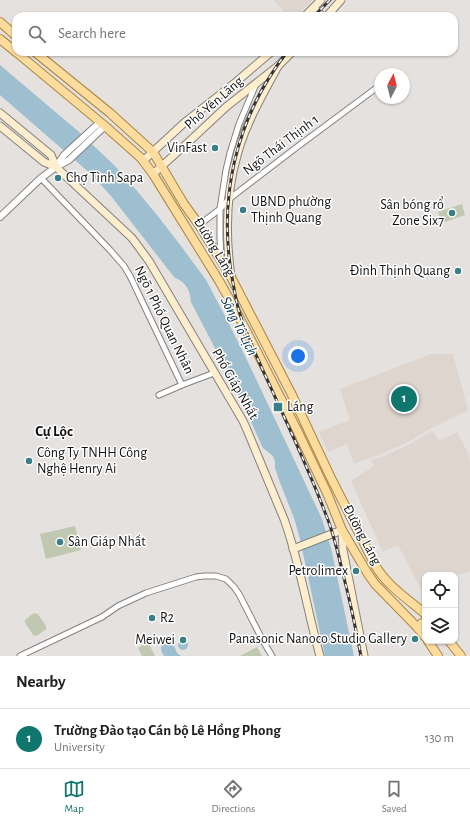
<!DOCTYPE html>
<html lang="en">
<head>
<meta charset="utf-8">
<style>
	body { margin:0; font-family:"Alegreya Sans",sans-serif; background:#f2f2f2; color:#202124 }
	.controls { position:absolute; right:12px; bottom:12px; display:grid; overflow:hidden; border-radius:8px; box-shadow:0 1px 3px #0004 }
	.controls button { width:36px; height:36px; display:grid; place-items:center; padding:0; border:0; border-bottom:1px solid #e0e0e0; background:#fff; color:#202124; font:20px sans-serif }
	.compass { position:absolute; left:374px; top:68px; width:36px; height:36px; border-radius:50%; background:#fff; box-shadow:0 1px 3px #0004; rotate:7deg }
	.you { position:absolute; left:298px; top:356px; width:14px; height:14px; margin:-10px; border:3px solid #fff; border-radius:50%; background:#1a73e8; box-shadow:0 0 0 6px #1a73e833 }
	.badge { display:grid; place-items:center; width:26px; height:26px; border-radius:50%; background:#0f766e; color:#fff; font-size:13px; font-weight:700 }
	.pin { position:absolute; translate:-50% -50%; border:2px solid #fff; box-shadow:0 1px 4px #0006 }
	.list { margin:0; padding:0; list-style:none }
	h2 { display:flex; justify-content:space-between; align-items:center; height:52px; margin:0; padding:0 16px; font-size:17px }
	h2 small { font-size:13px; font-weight:400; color:#757577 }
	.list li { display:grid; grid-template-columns:26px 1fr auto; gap:12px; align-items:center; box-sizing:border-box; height:60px; padding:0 16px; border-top:1px solid #e0e0e0 }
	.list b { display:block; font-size:15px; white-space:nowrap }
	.list p { margin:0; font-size:13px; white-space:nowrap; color:#757577 }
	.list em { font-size:13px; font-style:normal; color:#757577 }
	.icon { flex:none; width:22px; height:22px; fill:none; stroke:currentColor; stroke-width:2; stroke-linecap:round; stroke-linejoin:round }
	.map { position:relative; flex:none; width:470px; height:656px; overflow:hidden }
	.search { position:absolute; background:#fff; box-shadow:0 1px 3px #0004; left:12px; right:12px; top:12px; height:44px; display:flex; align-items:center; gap:10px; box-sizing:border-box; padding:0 14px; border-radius:12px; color:#757577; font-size:15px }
	.sheet { height:112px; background:#fff }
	nav { display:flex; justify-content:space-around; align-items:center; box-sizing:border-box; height:56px; border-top:1px solid #e0e0e0; background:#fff; font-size:11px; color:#757577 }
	nav a { display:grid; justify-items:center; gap:2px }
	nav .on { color:#0f766e }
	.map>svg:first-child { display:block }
	.built { fill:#dfd5cf }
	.green { fill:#c0c8b1 }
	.water { fill:#9dbfd0 }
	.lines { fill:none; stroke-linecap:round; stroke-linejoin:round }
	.minor-casing { stroke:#83807f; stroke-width:7 }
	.tertiary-casing { stroke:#83807f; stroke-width:8 }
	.secondary-casing { stroke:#83807f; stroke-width:9 }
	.primary-casing { stroke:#aa8642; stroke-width:10 }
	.minor { stroke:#fff; stroke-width:5 }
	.tertiary { stroke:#fff; stroke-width:6 }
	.secondary { stroke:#feeece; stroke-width:7 }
	.primary { stroke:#fddc9e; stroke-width:8 }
	.rail-casing { stroke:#363534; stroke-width:3 }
	.rail { stroke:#fff; stroke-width:1.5; stroke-dasharray:4.5; stroke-linecap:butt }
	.poi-dot { fill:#387f88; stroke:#fff; stroke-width:1.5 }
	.labels { text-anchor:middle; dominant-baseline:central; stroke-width:3; stroke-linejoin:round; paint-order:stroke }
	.street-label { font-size:14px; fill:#121111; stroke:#fff }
	.poi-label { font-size:14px; fill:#121111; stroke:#fff; text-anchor:end }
	.water-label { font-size:15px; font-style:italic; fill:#053649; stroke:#fff }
	.neighbourhood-label { font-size:15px; font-weight:bold; fill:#121111; stroke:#fff }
</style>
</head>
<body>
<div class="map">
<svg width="470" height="656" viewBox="0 0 470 656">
	<rect width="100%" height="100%" fill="#e4e1df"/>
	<!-- built -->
	<g class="built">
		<polygon points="273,0 313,0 296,16 289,16"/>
		<polygon points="431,354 453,354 468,410 426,431 412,440 383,453 354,464 347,444 328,452 319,432 350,420 340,389"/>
		<polygon points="432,431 439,441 457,432 469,455 470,464 470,571 463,574 461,573 455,576 455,575 425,575 425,591 422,592 398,545 383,552 351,481 374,466 371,460 379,458 412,443"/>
	</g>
	<!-- green -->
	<g class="green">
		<polygon points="462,204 465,215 442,223 438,212"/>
		<polygon points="75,526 81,550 46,559 40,534"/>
		<polygon points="34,613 38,614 46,626 46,629 38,635 34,636 25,623 25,620"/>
		<polygon points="148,642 155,656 142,656 138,648"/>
		<polygon points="257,647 262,656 240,656"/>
	</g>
	<!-- water -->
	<g class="water">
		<path d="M 0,65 L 79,132 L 114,165 L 132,185 L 157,215 L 181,246 L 206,280 L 226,318 L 248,362 L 322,519 L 331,548 L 354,656 L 325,656 L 300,539 L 294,518 L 279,480 L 275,468 L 275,462 L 273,456 L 263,448 L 232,381 L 191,302 C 190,289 186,283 174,277 L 111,196 L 92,175 L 0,95 Z"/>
		<path d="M 168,639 L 172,641 L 177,653 L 181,656 L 164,656 C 160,651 160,645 164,640 Z"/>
		<circle cx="183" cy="645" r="5"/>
	</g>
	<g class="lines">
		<!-- minor casing -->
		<g class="minor-casing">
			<g id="minor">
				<polyline points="41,178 110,250 124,266 130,276 182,385"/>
				<polyline points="199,225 220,209 229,199 297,147 379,86"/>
				<polyline points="221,258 220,237 220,209 226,170 230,153 239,124 256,84"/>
				<polyline points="159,395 182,385 214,373"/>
				<polyline points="20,656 102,617 118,606 146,593 196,577 204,576 216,576 226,579 234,587 239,594 263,641 272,656"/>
			</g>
		</g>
		<!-- tertiary casing -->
		<g class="tertiary-casing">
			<g id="tertiary">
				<polyline points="57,165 64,155 100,122"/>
				<polyline points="0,217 41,178 56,167 69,160 105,126"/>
			</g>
		</g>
		<!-- secondary casing -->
		<g class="secondary-casing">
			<g id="secondary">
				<polyline points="314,8 322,16"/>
				<polyline points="305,16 321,0"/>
				<polyline points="327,16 341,0"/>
				<polyline points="0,113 51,155 56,167"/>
				<path d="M 0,126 L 44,162 L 56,167 L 132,238 L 149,261 L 243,421 L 247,430 L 284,519 C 300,563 307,610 320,656"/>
				<polyline points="143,161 184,123 236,82 271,52"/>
				<polyline points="153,174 194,137 226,107 278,66 292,52"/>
				<path d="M 231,276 C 225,234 226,192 238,152 C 247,121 263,94 278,66"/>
				<polyline points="293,549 342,530 343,550 364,656"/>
			</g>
		</g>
		<!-- primary casing -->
		<g class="primary-casing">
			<g id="primary">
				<polyline points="0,22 16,36"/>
				<polyline points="0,39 16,52"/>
				<polyline points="16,52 105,126 141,158 153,174 218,279 235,309 297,430 327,493 342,530 368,574 375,584 417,627 425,637"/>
				<path d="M 35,52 L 110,113 L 153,152 L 184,204 L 199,225 L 231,277 L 291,393 L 330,476 L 375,565 C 386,585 408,599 425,614"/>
				<polyline points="417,627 425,621"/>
				<polyline points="428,641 438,656"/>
				<polyline points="449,641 461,656"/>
			</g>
		</g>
		<!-- minor -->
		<use href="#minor" class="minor"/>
		<!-- tertiary -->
		<use href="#tertiary" class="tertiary"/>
		<!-- secondary -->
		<use href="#secondary" class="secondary"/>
		<!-- primary -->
		<use href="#primary" class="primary"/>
		<!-- rail casing -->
		<g class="rail-casing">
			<g id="rail">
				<polyline points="314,16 330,0"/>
				<path d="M 287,52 C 235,119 217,200 233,283 C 235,292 236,302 239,311 C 247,338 260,363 271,388 C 290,430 310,472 326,515 C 334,534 338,554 343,574 C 350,601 356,629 361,656"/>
			</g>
		</g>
		<!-- rail -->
		<use href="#rail" class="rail"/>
	</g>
	<!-- markers -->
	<g class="poi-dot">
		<circle cx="215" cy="148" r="4"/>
		<circle cx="58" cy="178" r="4"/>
		<circle cx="243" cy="210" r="4"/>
		<circle cx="452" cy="213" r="4"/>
		<circle cx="458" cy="271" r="4"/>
		<rect x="273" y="402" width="10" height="10" rx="2"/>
		<circle cx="29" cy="461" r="4"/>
		<circle cx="60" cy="542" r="4"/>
		<circle cx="356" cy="571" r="4"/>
		<circle cx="152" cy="618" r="4"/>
		<circle cx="415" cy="639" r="4"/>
		<circle cx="183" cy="640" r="4"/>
	</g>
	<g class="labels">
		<!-- street labels -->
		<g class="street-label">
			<text transform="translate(214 103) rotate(-41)">Phố Yên Lãng</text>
			<text transform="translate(281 145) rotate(-37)">Ngõ Thái Thịnh 1</text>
			<text transform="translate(214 247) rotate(59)">Đường Láng</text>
			<text transform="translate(164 320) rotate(64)">Ngõ 1 Phố Quan Nhân</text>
			<text transform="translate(235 384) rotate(60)">Phố Giáp Nhất</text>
			<text transform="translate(362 535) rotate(62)">Đường Láng</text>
		</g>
		<!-- poi labels -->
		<g class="poi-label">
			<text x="207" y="148">VinFast</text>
			<text x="66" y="178" text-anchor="start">Chợ Tình Sapa</text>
			<text x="251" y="202" text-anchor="start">UBND phường<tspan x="251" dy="16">Thịnh Quang</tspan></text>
			<text x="444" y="205">Sân bóng rổ<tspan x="444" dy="16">Zone Six7</tspan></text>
			<text x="450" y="271">Đình Thịnh Quang</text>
			<text x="287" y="407" text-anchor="start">Láng</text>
			<text x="37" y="453" text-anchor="start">Công Ty TNHH Công<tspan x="37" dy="16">Nghệ Henry Ai</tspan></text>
			<text x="68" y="542" text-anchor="start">Sân Giáp Nhất</text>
			<text x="348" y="571">Petrolimex</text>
			<text x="160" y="618" text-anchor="start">R2</text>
			<text x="407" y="639">Panasonic Nanoco Studio Gallery</text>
			<text x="175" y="640">Meiwei</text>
		</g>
		<!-- water labels -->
		<g class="water-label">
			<text transform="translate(239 326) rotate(63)">Sông Tô Lịch</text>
		</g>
		<!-- neighbourhood labels -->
		<g class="neighbourhood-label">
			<text x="54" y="431">Cự Lộc</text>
		</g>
	</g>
</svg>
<div class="controls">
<button><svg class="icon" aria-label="locate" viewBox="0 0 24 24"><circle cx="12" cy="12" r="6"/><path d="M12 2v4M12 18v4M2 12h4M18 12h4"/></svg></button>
<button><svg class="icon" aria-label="layers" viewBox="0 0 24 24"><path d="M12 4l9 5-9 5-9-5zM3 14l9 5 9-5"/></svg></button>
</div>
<svg class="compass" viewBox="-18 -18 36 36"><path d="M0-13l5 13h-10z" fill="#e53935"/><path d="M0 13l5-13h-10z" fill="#757577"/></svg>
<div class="you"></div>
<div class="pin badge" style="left:404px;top:399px">1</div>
<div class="search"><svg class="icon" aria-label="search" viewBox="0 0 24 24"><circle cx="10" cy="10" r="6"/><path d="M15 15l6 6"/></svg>Search here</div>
</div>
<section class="sheet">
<h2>Nearby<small></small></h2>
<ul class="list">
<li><span class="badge">1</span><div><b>Trường Đào tạo Cán bộ Lê Hồng Phong</b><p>University</p></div><em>130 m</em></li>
</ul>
</section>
<nav>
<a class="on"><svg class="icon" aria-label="map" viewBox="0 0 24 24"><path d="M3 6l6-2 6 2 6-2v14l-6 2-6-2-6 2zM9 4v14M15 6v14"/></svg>Map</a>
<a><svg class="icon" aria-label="directions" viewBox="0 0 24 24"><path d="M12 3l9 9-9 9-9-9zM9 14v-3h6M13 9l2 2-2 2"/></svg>Directions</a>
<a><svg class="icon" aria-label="saved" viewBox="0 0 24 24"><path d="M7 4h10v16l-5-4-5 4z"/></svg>Saved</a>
</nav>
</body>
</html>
